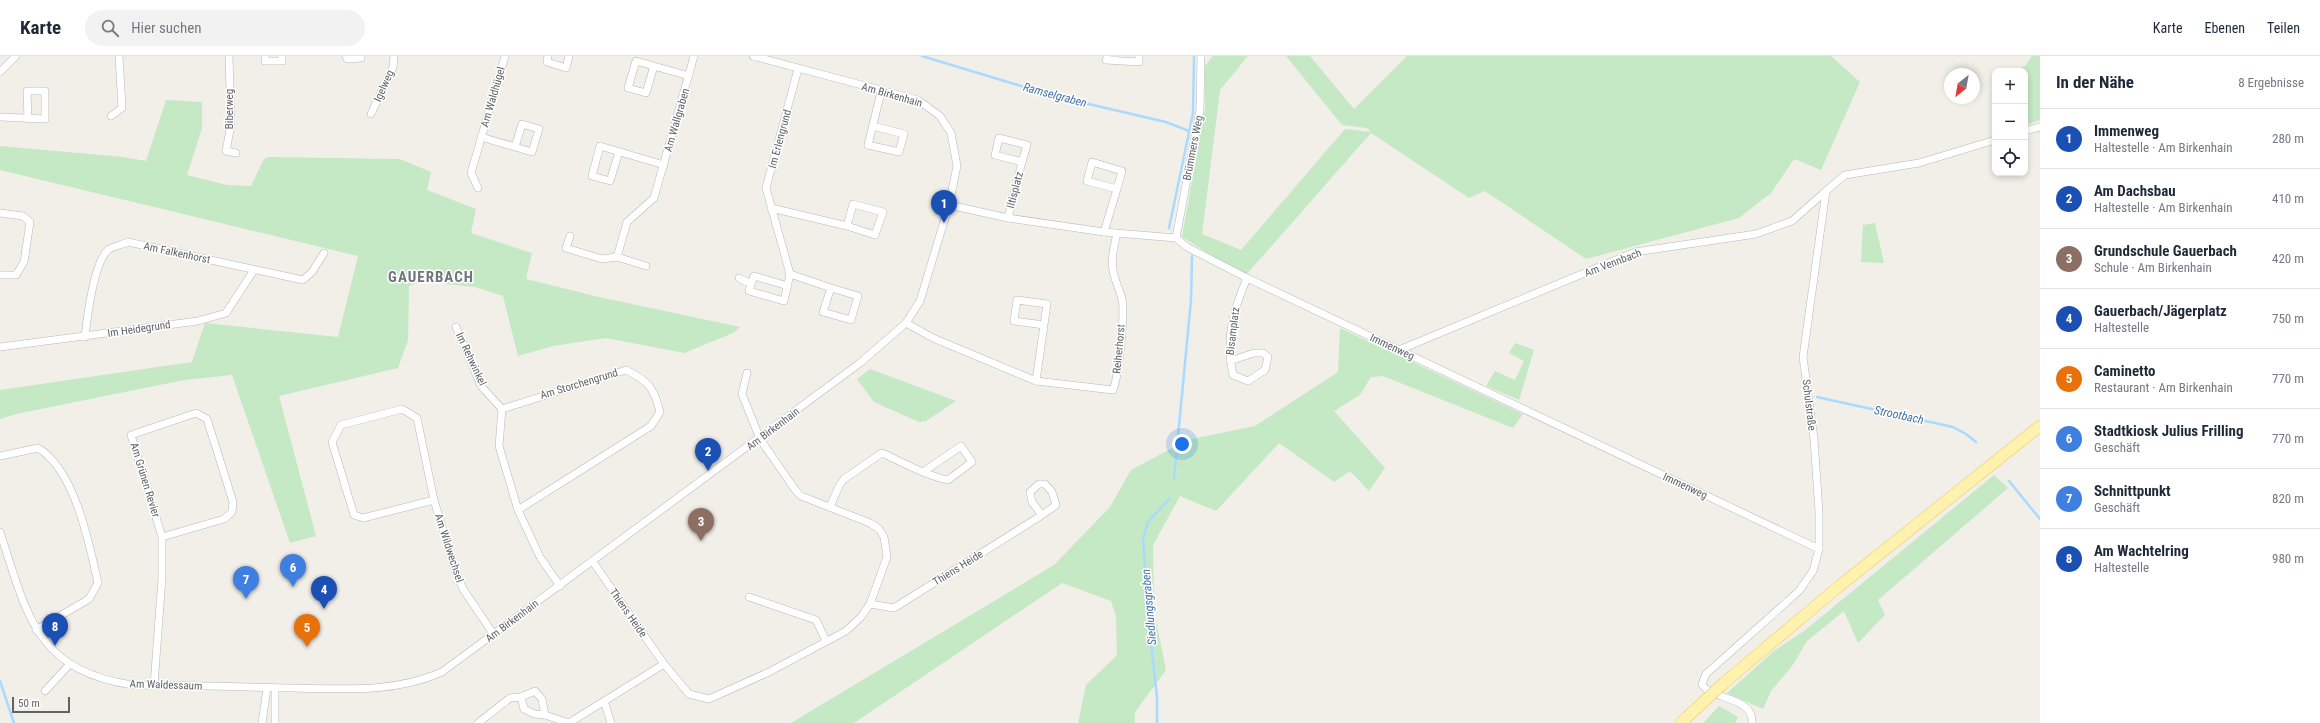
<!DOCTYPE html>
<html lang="de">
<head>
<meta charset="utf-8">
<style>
	body { margin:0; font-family:"Roboto Condensed",sans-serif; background:#f2f2f3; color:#1f2937 }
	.controls { position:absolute; right:12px; top:12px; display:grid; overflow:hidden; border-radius:8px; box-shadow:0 2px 6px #0003 }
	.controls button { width:36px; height:36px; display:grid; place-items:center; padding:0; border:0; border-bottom:1px solid #e0e1e3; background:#fff; color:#1f2937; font:20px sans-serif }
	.compass { position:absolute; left:1944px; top:12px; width:36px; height:36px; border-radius:50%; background:#fff; box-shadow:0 2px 6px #0003; rotate:211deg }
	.scale { position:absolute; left:12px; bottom:10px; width:58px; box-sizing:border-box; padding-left:4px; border:2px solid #5f6368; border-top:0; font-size:11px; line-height:14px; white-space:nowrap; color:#5f6368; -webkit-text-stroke:3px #fff; paint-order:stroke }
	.you { position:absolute; left:1182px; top:388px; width:14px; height:14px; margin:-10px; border:3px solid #fff; border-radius:50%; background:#1a73e8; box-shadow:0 0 0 6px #1a73e833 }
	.badge { display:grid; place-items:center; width:26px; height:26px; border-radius:50%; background:#ea4335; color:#fff; font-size:13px; font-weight:700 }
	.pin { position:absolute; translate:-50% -33px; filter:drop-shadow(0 1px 2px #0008) }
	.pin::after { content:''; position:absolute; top:21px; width:14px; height:12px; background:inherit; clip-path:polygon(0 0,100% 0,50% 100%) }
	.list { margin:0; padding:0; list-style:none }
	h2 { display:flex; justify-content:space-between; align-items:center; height:52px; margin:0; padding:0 16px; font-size:17px }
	h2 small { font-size:13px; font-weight:400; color:#747a83 }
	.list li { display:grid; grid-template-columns:26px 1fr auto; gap:12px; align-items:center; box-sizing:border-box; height:60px; padding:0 16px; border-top:1px solid #e0e1e3 }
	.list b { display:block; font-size:15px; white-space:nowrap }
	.list p { margin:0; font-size:13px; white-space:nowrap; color:#747a83 }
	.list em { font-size:13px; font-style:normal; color:#747a83 }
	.icon { flex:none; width:22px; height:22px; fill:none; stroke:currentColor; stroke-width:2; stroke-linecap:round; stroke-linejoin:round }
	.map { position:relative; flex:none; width:2040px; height:667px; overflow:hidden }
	header { display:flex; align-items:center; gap:24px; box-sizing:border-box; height:56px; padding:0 20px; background:#fff; border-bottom:1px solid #e0e1e3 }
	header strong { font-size:19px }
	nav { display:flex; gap:22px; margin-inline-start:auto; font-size:14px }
	.search { width:280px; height:36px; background:#f2f2f3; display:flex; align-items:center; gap:10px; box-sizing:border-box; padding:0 14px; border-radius:22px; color:#747a83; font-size:15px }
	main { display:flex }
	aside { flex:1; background:#fff }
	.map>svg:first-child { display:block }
	.green { fill:#c5e8c5 }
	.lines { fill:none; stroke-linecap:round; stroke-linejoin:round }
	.stream { stroke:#aadaff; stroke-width:2.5 }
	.street-casing { stroke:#b5b8bc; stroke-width:8 }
	.primary-casing { stroke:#f2c960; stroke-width:12 }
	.street { stroke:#fff; stroke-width:7 }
	.primary { stroke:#fff2af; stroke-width:11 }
	.primary-bridge-casing { stroke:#f2c960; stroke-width:12; stroke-linecap:butt }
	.primary-bridge { stroke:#fff2af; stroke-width:11 }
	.labels { text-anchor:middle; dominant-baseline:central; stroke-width:3; stroke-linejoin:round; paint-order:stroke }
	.street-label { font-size:11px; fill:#5f6368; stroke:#fff }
	.water-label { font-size:12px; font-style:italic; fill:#4174aa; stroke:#fff }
	.district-label { font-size:15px; font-weight:bold; letter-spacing:1px; fill:#70757a; stroke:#fff }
</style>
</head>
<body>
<header>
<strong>Karte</strong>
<div class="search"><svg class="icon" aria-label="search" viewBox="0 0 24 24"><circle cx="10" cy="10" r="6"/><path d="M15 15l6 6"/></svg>Hier suchen</div>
<nav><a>Karte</a><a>Ebenen</a><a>Teilen</a></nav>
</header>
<main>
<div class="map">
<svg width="2040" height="667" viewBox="0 0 2040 667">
	<rect width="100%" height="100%" fill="#f1efe8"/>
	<!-- green -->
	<g class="green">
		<polygon points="1213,0 1248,0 1220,34 1202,178 1241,194 1345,73 1371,76 1367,72 1342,69 1286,0 1310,0 1354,53 1407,0 1831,0 1860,26 1821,114 1794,103 1771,137 1739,162 1586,203 1485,135 1469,142 1371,77 1245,220 1182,181 1205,53 1205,10"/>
		<polygon points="2032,0 2040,0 2040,64 2025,69 2025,15 2013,15 2025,10"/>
		<polygon points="166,44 202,46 202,72 187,119 227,129 251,130 264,103 268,101 400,103 431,116 427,134 476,153 471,177 532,197 526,223 599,241 740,271 733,277 684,297 606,282 553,290 518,300 503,240 475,231 445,228 433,219 409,230 408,284 398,312 279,340 316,480 290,487 232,319 184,324 16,358 0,363 0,334 192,306 205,267 338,281 358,200 0,114 0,90 123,101 146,105"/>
		<polygon points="1875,167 1884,207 1861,206 1863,169"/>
		<polygon points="1340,272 1523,358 1513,372 1383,320 1371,321 1360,339 1334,355 1385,412 1369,435 1350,415 1334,426 1279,387 1216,455 1180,440 1153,489 1154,555 1166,614 1135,656 1135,667 1078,667 1086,629 1117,599 1116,561 1111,545 1062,527 854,667 791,667 1054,509 1110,451 1131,414 1187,384 1255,370 1338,316"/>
		<polygon points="1515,287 1534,294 1519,344 1486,330 1495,315 1515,324 1524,305 1509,297"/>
		<polygon points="870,313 956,345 926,365 919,366 874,346 857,323"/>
		<polygon points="1994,419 2008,432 1878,544 1885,559 1858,587 1844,555 1807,585 1792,610 1771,635 1763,653 1727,637 1774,595 1804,575"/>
		<polygon points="1719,650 1738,661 1735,667 1703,667"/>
	</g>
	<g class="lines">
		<!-- stream -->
		<g class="stream">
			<polyline points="922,0 1054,40 1166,66 1189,75"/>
			<polyline points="1169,172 1193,57 1194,0"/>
			<polyline points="1817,341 1953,371 1966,378 1976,386"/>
			<polyline points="1174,422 1191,244 1192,200"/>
			<polyline points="2009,425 2040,463"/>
			<polyline points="0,625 14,667"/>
			<polyline points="1157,667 1157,642 1149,569 1143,483 1148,466 1169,443"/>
		</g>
		<!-- street casing -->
		<g class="street-casing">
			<g id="street">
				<polyline points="229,0 231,69 226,95 236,97"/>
				<polyline points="265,0 265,5 282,5 282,0"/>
				<polyline points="346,0 347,3 361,2 361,0"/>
				<polyline points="548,0 547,6 566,12 569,0"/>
				<polyline points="1108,0 1106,4 1139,6 1139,0"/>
				<polyline points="654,10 646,37 628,32 636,5 689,20"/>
				<polyline points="798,13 766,132 790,218 831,232 823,256 851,264 858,240 831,232"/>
				<polyline points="0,16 16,0"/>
				<polyline points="371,58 393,11 394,0"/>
				<polyline points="111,60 122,52 119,0"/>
				<polyline points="0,61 45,63 45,35 27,35 28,63"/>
				<polyline points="873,70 904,78 899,96 868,89 881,36"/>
				<polyline points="2025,75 2040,71"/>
				<polyline points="481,81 532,96 539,73 522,68 515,91"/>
				<polyline points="619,96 610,125 592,120 600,90 664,109"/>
				<polyline points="478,132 471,117 505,0"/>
				<polyline points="949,149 1008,162 1104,176 1176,182 1187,191 1247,222 1819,493"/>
				<polyline points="771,152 847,170 853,148 883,156 875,179 847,170"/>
				<polyline points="0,157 23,160 30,166 24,206 16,219 0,219"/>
				<polyline points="1008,162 1022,106 995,99 999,82 1027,89 1022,106"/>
				<polyline points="1104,176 1117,133 1087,125 1092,106 1122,115 1117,133"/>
				<polyline points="570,180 566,192 602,203 617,201 646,210"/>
				<polyline points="1176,182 1200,54 1201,0"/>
				<polyline points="617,201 627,166 654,142 694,0"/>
				<polyline points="739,222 751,228 749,235 784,245 790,218"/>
				<polyline points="751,228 754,220 788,230"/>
				<path d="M 906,267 L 933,282 L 1036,325 L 1113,334 C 1119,319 1125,258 1122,243 C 1120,235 1116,227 1114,219 C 1110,205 1114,191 1117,177"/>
				<polyline points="456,271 481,330 502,353"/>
				<path d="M 85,281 C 87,262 94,206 108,194 C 113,190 122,189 128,186 L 303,224 L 312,216 L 324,197"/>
				<polyline points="0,291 198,265 226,257 254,214"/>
				<polyline points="1399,294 1635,196 1756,178 1792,165 1826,135"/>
				<path d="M 1230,305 L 1254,297 L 1263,297 L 1268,301 L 1265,314 L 1248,325 L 1233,319 C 1225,283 1233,255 1247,222"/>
				<polyline points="1036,325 1044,269 1014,265 1017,244 1047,248 1044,269"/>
				<path d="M 502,353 L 626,314 C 648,325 654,331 660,356 L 651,370 L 518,454"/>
				<polyline points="502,353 499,390 518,454 540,501 560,530"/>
				<path d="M 0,400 L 38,392 C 75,414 89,487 98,527 L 89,543 L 36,574"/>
				<polyline points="434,444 363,462 354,459 332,386 341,369 402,353 417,362 434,444 455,514 463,533 494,579"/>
				<path d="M 830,451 L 839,430 L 844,423 L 882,397 C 904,407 925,419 948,424 L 972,406 L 961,390 L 923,416"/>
				<path d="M 0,476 C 27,558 35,614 132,629 C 186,629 239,631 293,632 C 343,633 395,637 442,616 L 860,307 L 906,267 L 920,245 L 949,149 L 957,110 L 951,77 L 940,60 L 918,44 L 753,0"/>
				<polyline points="593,506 664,608 689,638 709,643 769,616 846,575 861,561 870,548 887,501 884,481 879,473 870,467 801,440 796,435 760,383 742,338 747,317"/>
				<polyline points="749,541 816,564 826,585"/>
				<polyline points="870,548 894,552 1042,459 1056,449 1052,436 1045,428 1039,428 1030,436 1032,446 1042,459"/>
				<polyline points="154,629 162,522 162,481 131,379 196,357 207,363 233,446 232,456 224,463 162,481"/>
				<polyline points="45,635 69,609"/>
				<polyline points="521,641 524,653 535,658 545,659"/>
				<polyline points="604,645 611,667"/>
				<polyline points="262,667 267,632"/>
				<polyline points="275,667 275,632"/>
				<polyline points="478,667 510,642 521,641 535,635 542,643 545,659 569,667 664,608"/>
				<path d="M 1752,667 C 1754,640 1710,644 1702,628 L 1706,618 L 1799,535 L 1813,515 L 1819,493 L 1819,456 L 1814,383 L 1803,301 L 1826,135 L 1845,119 L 1919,107 L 1995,84"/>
			</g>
		</g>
		<!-- primary casing -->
		<g class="primary-casing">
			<g id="primary">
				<polyline points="1724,627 1837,532 2040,370"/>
				<polyline points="1681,667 1687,661"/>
			</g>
		</g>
		<!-- street -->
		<use href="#street" class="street"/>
		<!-- primary -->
		<use href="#primary" class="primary"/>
		<!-- primary-bridge casing -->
		<g class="primary-bridge-casing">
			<polyline id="primary-bridge" points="1687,661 1724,627"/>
		</g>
		<!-- primary-bridge -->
		<use href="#primary-bridge" class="primary-bridge"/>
	</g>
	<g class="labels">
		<!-- street labels -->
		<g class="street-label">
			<text transform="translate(384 30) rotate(-66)">Igelweg</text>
			<text transform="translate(892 39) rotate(16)">Am Birkenhain</text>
			<text transform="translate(493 41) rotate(-74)">Am Waldhügel</text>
			<text transform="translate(229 53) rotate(-90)">Biberweg</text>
			<text transform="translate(677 64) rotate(-74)">Am Wallgraben</text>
			<text transform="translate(780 83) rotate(-75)">Im Erlengrund</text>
			<text transform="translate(1193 92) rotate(-79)">Brümmers Weg</text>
			<text transform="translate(1015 134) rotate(-75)">Iltisplatz</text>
			<text transform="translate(177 197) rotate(12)">Am Falkenhorst</text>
			<text transform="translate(1613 207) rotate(-21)">Am Vennbach</text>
			<text transform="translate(139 273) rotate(-8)">Im Heidegrund</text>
			<text transform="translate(1233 275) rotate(-83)">Bisamplatz</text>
			<text transform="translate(1392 291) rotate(25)">Immenweg</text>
			<text transform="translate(1119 293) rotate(-85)">Reiherhorst</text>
			<text transform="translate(471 303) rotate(65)">Im Rehwinkel</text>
			<text transform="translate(579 328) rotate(-17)">Am Storchengrund</text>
			<text transform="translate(1809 349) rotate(83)">Schulstraße</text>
			<text transform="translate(773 373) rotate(-37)">Am Birkenhain</text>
			<text transform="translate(145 424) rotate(73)">Am Grünen Revier</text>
			<text transform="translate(1685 430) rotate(25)">Immenweg</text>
			<text transform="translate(449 492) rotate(72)">Am Wildwechsel</text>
			<text transform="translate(958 512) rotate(-32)">Thiens Heide</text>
			<text transform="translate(628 557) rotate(55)">Thiens Heide</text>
			<text transform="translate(512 565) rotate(-37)">Am Birkenhain</text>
			<text transform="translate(166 629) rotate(2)">Am Waldessaum</text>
		</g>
		<!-- water labels -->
		<g class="water-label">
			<text transform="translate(1055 39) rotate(15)">Ramselgraben</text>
			<text transform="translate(1899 359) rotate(12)">Strootbach</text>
			<text transform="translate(1149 551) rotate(-95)">Siedlungsgraben</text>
		</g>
		<!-- district labels -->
		<g class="district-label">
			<text x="431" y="221">GAUERBACH</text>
		</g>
	</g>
</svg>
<div class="controls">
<button>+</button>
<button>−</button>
<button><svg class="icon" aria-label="locate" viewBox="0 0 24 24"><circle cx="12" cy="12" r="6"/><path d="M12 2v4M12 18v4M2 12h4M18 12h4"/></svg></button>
</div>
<svg class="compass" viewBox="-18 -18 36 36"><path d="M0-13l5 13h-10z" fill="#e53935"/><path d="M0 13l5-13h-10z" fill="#747a83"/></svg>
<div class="scale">50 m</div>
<div class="you"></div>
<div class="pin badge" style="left:944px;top:167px;background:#1a4fb4">1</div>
<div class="pin badge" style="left:708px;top:415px;background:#1a4fb4">2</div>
<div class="pin badge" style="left:701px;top:485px;background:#8d6e63">3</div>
<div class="pin badge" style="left:324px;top:553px;background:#1a4fb4">4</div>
<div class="pin badge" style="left:307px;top:591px;background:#e8710a">5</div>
<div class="pin badge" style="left:293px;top:531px;background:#3f7fe0">6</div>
<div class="pin badge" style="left:246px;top:543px;background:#3f7fe0">7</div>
<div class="pin badge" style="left:55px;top:590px;background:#1a4fb4">8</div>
</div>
<aside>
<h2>In der Nähe<small>8 Ergebnisse</small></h2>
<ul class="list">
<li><span class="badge" style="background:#1a4fb4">1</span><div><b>Immenweg</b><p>Haltestelle · Am Birkenhain</p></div><em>280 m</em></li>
<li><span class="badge" style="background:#1a4fb4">2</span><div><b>Am Dachsbau</b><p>Haltestelle · Am Birkenhain</p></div><em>410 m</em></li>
<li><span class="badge" style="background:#8d6e63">3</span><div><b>Grundschule Gauerbach</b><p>Schule · Am Birkenhain</p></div><em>420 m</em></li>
<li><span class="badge" style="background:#1a4fb4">4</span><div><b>Gauerbach/Jägerplatz</b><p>Haltestelle</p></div><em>750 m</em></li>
<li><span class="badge" style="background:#e8710a">5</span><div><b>Caminetto</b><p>Restaurant · Am Birkenhain</p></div><em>770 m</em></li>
<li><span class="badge" style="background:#3f7fe0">6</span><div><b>Stadtkiosk Julius Frilling</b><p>Geschäft</p></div><em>770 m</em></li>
<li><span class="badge" style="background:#3f7fe0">7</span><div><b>Schnittpunkt</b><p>Geschäft</p></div><em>820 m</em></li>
<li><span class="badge" style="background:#1a4fb4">8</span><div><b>Am Wachtelring</b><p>Haltestelle</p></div><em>980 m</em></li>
</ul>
</aside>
</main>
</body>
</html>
